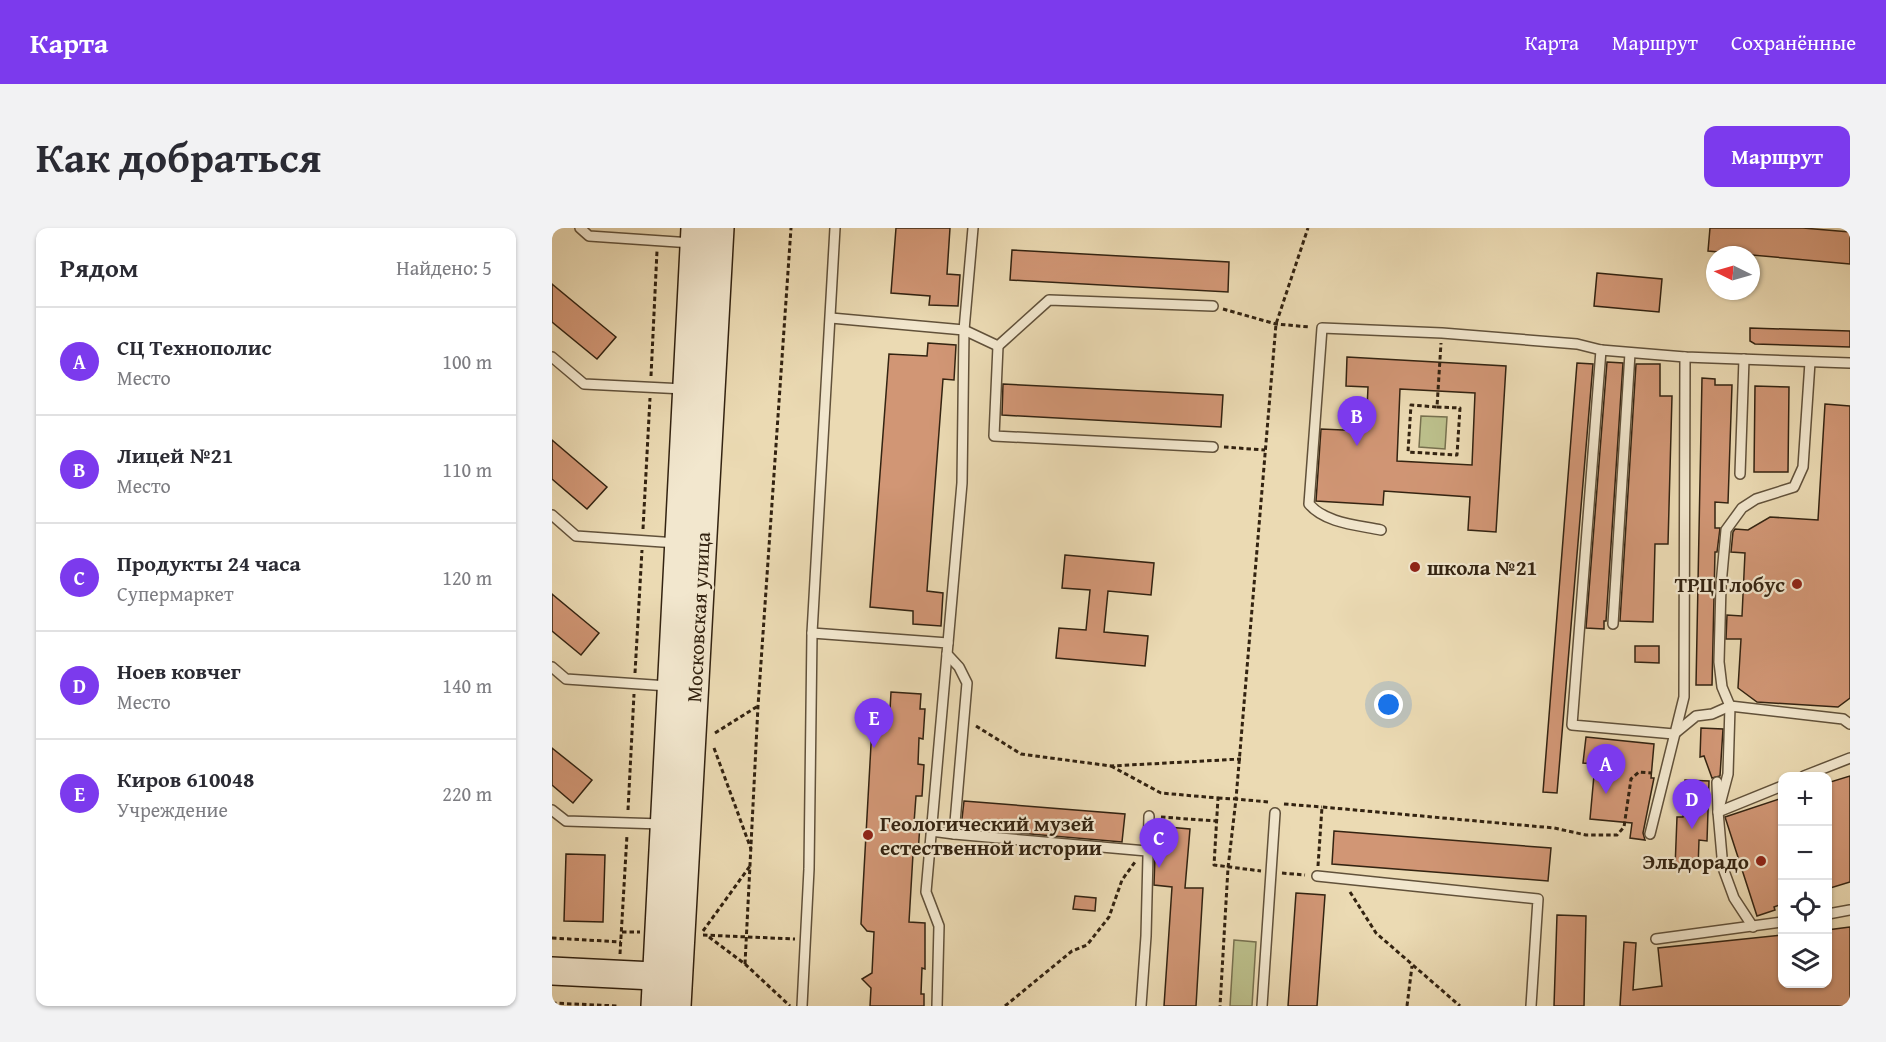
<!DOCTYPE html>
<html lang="ru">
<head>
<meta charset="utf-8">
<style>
	body { margin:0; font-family:"Gentium Book Plus",serif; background:#f2f2f3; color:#2b2b33 }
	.controls { position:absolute; right:18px; bottom:18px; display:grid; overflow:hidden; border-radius:12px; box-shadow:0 2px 4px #0004 }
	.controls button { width:54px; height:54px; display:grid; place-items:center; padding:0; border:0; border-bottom:2px solid #e1e1e2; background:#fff; color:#2b2b33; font:30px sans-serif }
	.compass { position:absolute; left:1154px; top:18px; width:54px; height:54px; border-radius:50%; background:#fff; box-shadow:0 2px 4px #0004; rotate:275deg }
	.you { position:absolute; left:837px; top:477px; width:21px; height:21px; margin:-15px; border:4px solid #fff; border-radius:50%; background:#1a73e8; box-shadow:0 0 0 9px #1a73e833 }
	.badge { display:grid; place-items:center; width:39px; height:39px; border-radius:50%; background:#7c3aed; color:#fff; font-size:20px; font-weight:700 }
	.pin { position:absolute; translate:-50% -50px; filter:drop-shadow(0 2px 3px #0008) }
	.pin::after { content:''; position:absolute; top:32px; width:21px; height:18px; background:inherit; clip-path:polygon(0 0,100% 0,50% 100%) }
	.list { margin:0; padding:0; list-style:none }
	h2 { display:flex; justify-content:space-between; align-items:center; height:78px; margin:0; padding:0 24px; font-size:26px }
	h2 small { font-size:20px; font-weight:400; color:#7c7c81 }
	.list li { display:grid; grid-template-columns:39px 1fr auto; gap:18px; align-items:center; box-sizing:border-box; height:108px; padding:0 24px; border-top:2px solid #e1e1e2 }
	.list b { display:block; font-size:22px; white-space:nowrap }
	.list p { margin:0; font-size:20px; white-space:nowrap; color:#7c7c81 }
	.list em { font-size:20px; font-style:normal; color:#7c7c81 }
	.icon { flex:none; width:33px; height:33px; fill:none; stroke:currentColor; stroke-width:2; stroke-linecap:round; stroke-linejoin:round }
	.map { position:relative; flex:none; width:1298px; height:778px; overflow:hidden; border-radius:12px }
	header { display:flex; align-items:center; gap:36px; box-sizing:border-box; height:84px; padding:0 30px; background:#7c3aed; color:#fff }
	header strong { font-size:28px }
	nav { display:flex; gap:33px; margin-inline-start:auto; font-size:21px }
	.intro { display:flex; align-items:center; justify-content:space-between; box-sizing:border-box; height:144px; padding:0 36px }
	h1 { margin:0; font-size:42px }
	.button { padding:15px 27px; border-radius:12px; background:#7c3aed; color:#fff; font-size:21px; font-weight:700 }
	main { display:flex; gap:36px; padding:0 36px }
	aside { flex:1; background:#fff; border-radius:12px; box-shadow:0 2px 4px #0004 }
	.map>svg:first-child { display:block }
	.green { fill:#bbbe8a; stroke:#77704e; stroke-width:1.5 }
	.building { fill:#d19675; stroke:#332311; stroke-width:1.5; fill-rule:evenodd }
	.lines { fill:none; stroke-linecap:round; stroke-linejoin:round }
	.lane-casing { stroke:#61513a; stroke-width:12 }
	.secondary-casing { stroke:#332311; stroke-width:30 }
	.path { stroke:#332311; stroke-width:3; stroke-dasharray:4.5 3; stroke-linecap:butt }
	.lane { stroke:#f2e7ce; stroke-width:9 }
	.secondary { stroke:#f2e7ce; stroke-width:27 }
	.poi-dot { fill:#8f2418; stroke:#f2e7ce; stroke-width:2 }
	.labels { text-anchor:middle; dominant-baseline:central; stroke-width:4.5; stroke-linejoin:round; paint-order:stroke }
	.poi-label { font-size:21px; font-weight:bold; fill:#332311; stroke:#f2e7ce; text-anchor:start }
	.street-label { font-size:21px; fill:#332311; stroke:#f2e7ce }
</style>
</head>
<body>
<header>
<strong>Карта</strong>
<nav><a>Карта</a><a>Маршрут</a><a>Сохранённые</a></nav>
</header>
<div class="intro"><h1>Как добраться</h1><a class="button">Маршрут</a></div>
<main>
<aside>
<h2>Рядом<small>Найдено: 5</small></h2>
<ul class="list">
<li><span class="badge">A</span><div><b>СЦ Технополис</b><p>Место</p></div><em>100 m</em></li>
<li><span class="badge">B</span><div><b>Лицей №21</b><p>Место</p></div><em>110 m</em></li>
<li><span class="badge">C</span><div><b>Продукты 24 часа</b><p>Супермаркет</p></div><em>120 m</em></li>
<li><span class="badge">D</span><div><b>Ноев ковчег</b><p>Место</p></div><em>140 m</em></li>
<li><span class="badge">E</span><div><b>Киров 610048</b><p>Учреждение</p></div><em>220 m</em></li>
</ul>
</aside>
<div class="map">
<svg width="1298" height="778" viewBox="0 0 1298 778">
	<rect width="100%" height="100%" fill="#ebdab3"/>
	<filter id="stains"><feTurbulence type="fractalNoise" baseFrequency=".00333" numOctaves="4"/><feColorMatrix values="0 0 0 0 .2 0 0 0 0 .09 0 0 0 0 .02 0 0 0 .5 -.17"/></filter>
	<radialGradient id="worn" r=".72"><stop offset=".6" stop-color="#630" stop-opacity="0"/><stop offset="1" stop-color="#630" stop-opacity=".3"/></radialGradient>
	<!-- green -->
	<g class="green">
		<polygon points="869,188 895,189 893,221 867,219"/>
		<polygon points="682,712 704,714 700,778 678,778"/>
	</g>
	<!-- building -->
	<g class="building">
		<polygon points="344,0 398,0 395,46 408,47 406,78 377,77 378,68 339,65"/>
		<polygon points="1158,0 1251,0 1298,4 1298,36 1156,23"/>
		<polygon points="460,22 677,34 676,64 458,52"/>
		<polygon points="1045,45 1110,51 1107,84 1042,78"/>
		<polygon points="0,56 64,109 45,131 0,94"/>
		<polygon points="1198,100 1298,103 1298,119 1203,116 1198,113"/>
		<polygon points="376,115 404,117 402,152 391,151 375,363 391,365 389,398 361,396 361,383 318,379 337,126 375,128"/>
		<path d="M 795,129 L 954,138 L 944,304 L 916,302 L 918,269 L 832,263 L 831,277 L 764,273 L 769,201 L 814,203 L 816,159 L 794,158 ZM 848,161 L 923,165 L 920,237 L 845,233 Z"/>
		<polygon points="1055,134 1071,135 1054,393 1052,393 1052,401 1034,400"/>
		<polygon points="1025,135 1041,136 1005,565 991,564"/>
		<polygon points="1084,136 1108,136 1108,168 1120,168 1116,316 1103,316 1101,394 1068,393"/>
		<polygon points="1150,150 1163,151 1163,157 1180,157 1176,275 1163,274 1163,300 1168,300 1165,324 1163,324 1160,457 1144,457"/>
		<polygon points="451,156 671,167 669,199 450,187"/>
		<polygon points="1203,158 1237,159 1236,244 1202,244"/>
		<polygon points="1273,176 1298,178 1298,470 1286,479 1205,474 1186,460 1189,411 1174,411 1175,387 1190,388 1193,325 1179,324 1181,304 1183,301 1196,302 1218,289 1266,292"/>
		<polygon points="0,212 55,259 35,281 0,251"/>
		<polygon points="513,327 602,335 599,367 556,363 552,404 596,408 593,438 504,430 507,400 534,402 538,362 510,360"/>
		<polygon points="0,366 47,405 29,427 0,403"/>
		<polygon points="1083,418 1107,418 1107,435 1083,434"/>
		<polygon points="339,464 369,466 368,481 373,481 371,511 367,510 366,536 372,537 370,568 364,568 362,595 368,596 366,626 361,626 357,694 373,695 373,741 370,740 369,766 372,766 372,778 318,778 319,760 310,751 320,745 322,704 315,703 309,696 321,481 338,482"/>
		<polygon points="1149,500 1171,501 1168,548 1160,550 1152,528 1148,529"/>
		<polygon points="1034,509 1102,516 1099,550 1102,550 1091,605 1093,612 1078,610 1080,595 1038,591 1043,536 1031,535"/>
		<polygon points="0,520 40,552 21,575 0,557"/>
		<polygon points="1298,548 1298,654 1275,661 1275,555"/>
		<polygon points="1133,552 1157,553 1155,613 1147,612 1146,641 1123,640 1125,589 1131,589"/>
		<polygon points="1230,570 1230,676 1222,679 1223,682 1205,688 1173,589"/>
		<polygon points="412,573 573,586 570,614 409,600"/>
		<polygon points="604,598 638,601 633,660 651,660 644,778 612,778 620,659 602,657"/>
		<polygon points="782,603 999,620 996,653 780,636"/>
		<polygon points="14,626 53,627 51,694 12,693"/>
		<polygon points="744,665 773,667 765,778 736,778"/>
		<polygon points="523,668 544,670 543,683 521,681"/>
		<polygon points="1005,687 1034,688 1032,778 1002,778"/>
		<polygon points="1298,699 1298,778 1068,778 1072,714 1084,715 1081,762 1110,758 1106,720 1230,707 1230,756 1275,756 1275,702"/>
	</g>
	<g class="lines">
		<!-- lane casing -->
		<g class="lane-casing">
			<g id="lane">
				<polyline points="28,0 37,8 140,15"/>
				<polyline points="279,90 412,102 446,118 497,72 661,78"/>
				<polyline points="446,118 442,208 661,219"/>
				<polyline points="1049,122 1020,497 1122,506 1144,488 1160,486 1178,478 1291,491 1298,496"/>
				<polyline points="0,129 32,156 132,161"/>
				<polyline points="1188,246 1192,131"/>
				<polyline points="0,287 24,308 125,315"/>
				<path d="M 829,302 C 805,297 773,295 757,276 L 770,100 L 890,105 L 1025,116 L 1049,122 L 1133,129 L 1298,135"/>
				<polyline points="1061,396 1078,125"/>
				<polyline points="260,405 396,415 395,426 407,439 415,455 402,606 595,623"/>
				<polyline points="396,415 410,255 412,102 421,0"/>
				<polyline points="0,439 14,451 116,458"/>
				<polyline points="1252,548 1298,530"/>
				<polyline points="1165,554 1166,584 1230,558"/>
				<polyline points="0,582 14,593 110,596"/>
				<polyline points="379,603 402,606"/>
				<polyline points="1098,606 1132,469 1133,129"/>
				<polyline points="765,648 986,671 979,778"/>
				<polyline points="1276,686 1298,682"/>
				<polyline points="1201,699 1182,670 1171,640 1166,584 1176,546 1178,478 1170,459 1167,434 1169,357 1174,302 1190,280 1204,271 1242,259 1251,239 1258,134"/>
				<polyline points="1104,711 1230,694"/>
				<polyline points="250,778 257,641 260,405 283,0"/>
				<polyline points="385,778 387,698 374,664 395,426"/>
				<polyline points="589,778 594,708 597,588"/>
				<polyline points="710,778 723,585"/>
			</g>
		</g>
		<!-- secondary casing -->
		<g class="secondary-casing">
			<g id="secondary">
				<polyline points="0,743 122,749"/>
				<polyline points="103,778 143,0"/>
				<polyline points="125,778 168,0"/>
			</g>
		</g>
		<!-- path -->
		<g class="path">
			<polyline points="671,81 724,96 758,99"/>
			<polyline points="99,148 105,23"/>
			<polyline points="885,179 908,180 905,227 856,224 859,177 885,179 889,115"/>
			<polyline points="672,219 713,222"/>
			<polyline points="91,301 98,170"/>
			<polyline points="83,445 90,322"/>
			<polyline points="424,498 469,526 559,538 689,531"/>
			<polyline points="163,505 206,478"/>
			<polyline points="162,520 199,621"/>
			<polyline points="559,538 609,565 666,570 662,637 709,643"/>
			<polyline points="666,570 684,571 676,640 668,778"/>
			<polyline points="716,574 684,571 724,96 756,0"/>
			<polyline points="732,576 770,579"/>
			<polyline points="76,582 82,466"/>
			<polyline points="609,589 664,593"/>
			<polyline points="766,638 770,579 1002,600 1034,607 1065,607 1072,599 1079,551 1087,544 1100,545"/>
			<polyline points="730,645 753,647"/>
			<polyline points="798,664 824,705 908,778"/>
			<polyline points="151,703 198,638"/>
			<polyline points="70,704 88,704"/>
			<polyline points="151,707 243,711"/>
			<polyline points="157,709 193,736 238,778"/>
			<polyline points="0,710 69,714"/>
			<polyline points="68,726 75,607"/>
			<polyline points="193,736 206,478 239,0"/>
			<polyline points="0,775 66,778"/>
			<polyline points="453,778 520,723 535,717 557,689 570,652 583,634"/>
			<polyline points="855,778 860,738"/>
		</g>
		<!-- lane -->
		<use href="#lane" class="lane"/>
		<!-- secondary -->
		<use href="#secondary" class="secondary"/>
	</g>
	<!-- markers -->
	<g class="poi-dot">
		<circle cx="863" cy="339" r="6"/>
		<circle cx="1245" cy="356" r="6"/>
		<circle cx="316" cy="607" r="6"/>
		<circle cx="1209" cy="633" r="6"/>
	</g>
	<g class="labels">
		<!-- poi labels -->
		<g class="poi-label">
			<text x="875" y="339">школа №21</text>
			<text x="1233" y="356" text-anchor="end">ТРЦ Глобус</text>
			<text x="328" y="595">Геологический музей<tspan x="328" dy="24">естественной истории</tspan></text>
			<text x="1197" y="633" text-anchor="end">Эльдорадо</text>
		</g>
		<!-- street labels -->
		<g class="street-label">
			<text transform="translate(146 389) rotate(-87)">Московская улица</text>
		</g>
	</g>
	<rect width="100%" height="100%" filter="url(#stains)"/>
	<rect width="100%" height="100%" fill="url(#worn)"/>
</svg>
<div class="controls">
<button>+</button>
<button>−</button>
<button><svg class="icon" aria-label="locate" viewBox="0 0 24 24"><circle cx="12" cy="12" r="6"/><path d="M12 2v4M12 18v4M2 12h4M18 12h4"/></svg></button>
<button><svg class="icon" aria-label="layers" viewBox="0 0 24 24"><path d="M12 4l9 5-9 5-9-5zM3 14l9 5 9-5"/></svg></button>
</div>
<svg class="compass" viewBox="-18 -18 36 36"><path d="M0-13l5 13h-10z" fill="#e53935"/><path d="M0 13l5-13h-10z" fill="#7c7c81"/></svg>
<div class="you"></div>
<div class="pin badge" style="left:1054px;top:566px">A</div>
<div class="pin badge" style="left:805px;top:218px">B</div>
<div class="pin badge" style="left:607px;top:640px">C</div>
<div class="pin badge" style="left:1140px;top:601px">D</div>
<div class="pin badge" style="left:322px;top:520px">E</div>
</div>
</main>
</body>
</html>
